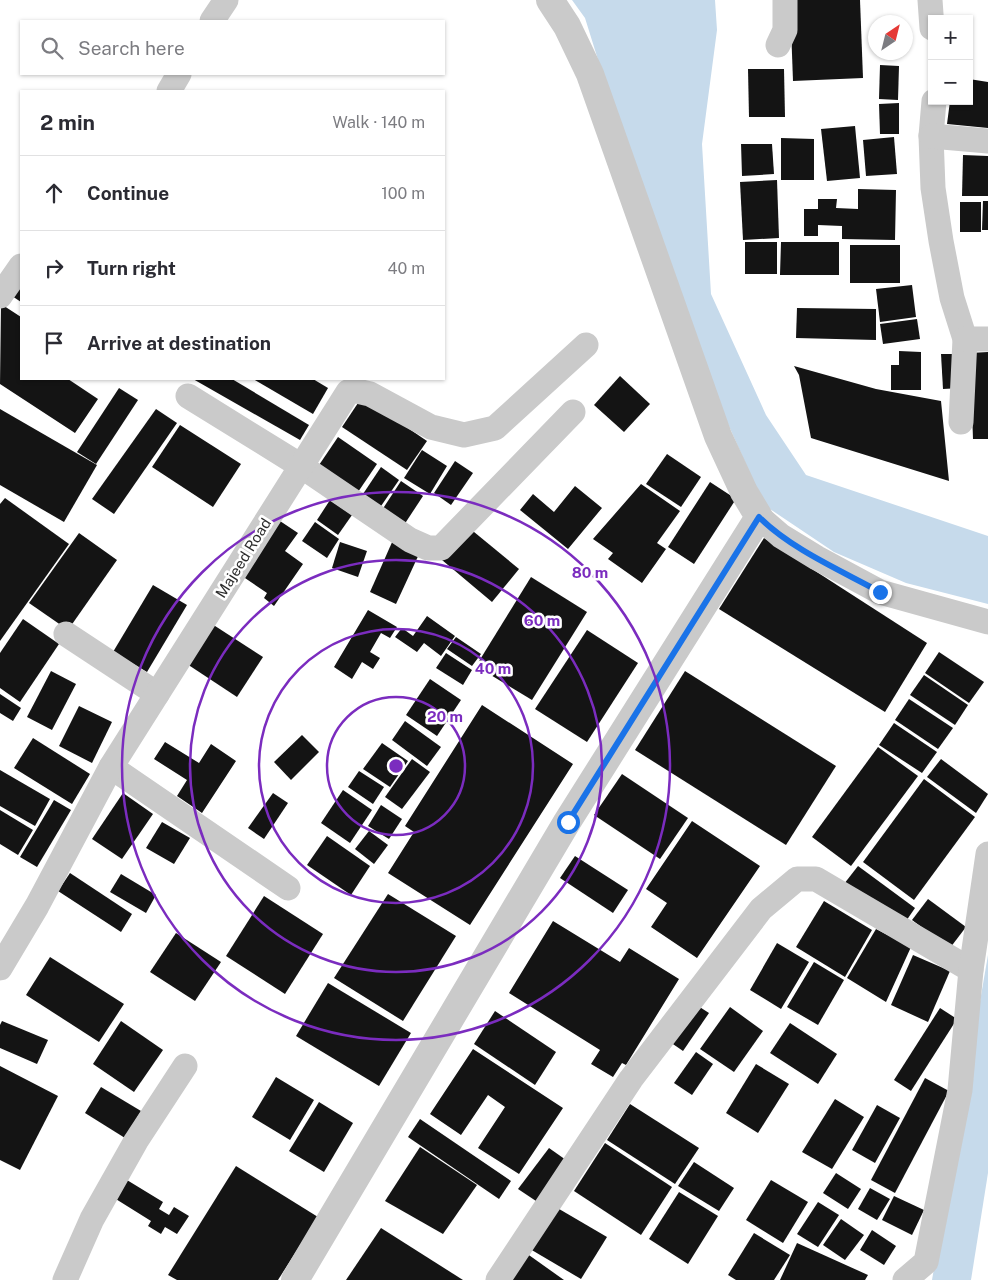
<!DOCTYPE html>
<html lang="en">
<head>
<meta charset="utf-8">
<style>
	body { margin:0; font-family:"Public Sans",sans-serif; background:#f7f7f7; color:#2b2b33 }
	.controls { position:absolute; right:15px; top:15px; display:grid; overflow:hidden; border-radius:0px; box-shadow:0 1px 4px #0004 }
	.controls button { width:45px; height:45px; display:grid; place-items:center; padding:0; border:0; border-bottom:1px solid #e1e1e2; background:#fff; color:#2b2b33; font:25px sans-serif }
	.compass { position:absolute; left:868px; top:15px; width:45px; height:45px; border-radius:50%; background:#fff; box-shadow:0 1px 4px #0004; rotate:35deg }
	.stop { position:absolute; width:15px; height:15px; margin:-11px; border:4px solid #1a73e8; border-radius:50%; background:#fff }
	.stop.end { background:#1a73e8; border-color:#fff; box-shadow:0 1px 5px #0008 }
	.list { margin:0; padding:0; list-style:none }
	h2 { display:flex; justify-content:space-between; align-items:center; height:65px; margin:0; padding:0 20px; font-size:21px }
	h2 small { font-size:16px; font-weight:400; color:#7c7c81 }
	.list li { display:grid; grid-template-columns:32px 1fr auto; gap:15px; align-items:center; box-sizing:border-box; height:75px; padding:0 20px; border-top:1px solid #e1e1e2 }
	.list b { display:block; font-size:19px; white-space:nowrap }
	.list em { font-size:16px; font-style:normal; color:#7c7c81 }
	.icon { flex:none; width:28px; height:28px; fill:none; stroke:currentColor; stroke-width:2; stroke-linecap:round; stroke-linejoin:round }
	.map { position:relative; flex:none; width:988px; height:1280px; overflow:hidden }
	.search { position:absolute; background:#fff; box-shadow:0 1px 4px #0004; left:20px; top:20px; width:425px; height:55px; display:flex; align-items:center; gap:12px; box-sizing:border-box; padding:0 18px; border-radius:0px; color:#7c7c81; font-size:19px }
	.panel { position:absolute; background:#fff; box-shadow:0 1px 4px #0004; left:20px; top:90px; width:425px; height:290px; border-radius:0px }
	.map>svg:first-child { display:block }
	.water { fill:#c6daeb }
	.building { fill:#141414 }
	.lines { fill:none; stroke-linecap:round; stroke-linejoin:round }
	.minor { stroke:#cacaca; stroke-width:25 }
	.tertiary { stroke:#cacaca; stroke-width:28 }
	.route { stroke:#1a73e8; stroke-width:6 }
	.ring { fill:none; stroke:#7b2cbf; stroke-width:2.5 }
	.labels { text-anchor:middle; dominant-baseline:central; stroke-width:5; stroke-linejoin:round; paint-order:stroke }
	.street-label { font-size:15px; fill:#2d2d2d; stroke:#fff }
	.centre { fill:#7b2cbf; stroke:#fff; stroke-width:2.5 }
	.ring-label { font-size:15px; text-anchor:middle; font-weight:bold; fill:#7b2cbf; stroke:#fff; stroke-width:5; stroke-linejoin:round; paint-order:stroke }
</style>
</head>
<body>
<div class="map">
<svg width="988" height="1280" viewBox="0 0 988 1280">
	<rect width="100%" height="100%" fill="#fff"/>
	<!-- water -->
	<g class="water">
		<polygon points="572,0 715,0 717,30 702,144 711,294 766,415 806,475 988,536 988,604 906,583 834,552 764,505 673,300 585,18"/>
		<polygon points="988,955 988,1173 971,1280 932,1280"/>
	</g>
	<!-- building -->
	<g class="building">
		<polygon points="790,0 860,0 863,78 793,81"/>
		<polygon points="880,65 899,66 898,100 879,99"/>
		<polygon points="748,69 784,69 785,117 749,117"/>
		<polygon points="969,79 988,82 988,128 947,124 950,101 969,101"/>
		<polygon points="899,103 899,134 880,134 879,104"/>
		<polygon points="855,126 860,178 827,181 821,129"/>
		<polygon points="894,137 897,174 866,176 863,140"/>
		<polygon points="781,138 814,139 814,180 781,180"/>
		<polygon points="741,144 772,144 774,174 742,176"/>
		<polygon points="963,155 988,156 988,196 962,196"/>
		<polygon points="777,180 779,238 743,240 740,182"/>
		<polygon points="858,189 896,190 895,240 842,239 842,226 818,225 818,236 804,236 804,209 818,209 818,199 837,199 836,208 858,209"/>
		<polygon points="983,201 988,201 988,230 982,230"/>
		<rect x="960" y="202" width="21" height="30"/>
		<rect x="745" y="242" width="32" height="32"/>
		<polygon points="781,242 839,242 839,275 780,275"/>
		<rect x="850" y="245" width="50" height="38"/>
		<polygon points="21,275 21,302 9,294"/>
		<polygon points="912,285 916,317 880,322 876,289"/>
		<polygon points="1,304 21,317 21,379 68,379 98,399 75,433 0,384"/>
		<polygon points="797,308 876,309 876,340 796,338"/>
		<polygon points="917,319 920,339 883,344 880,324"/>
		<polygon points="899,351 921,352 921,390 891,390 891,365 899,365"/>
		<polygon points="988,352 988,439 973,439 970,353"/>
		<polygon points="941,354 959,354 961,388 943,389"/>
		<polygon points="794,366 876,389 941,401 949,481 811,438 799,375"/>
		<polygon points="620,376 650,404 624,432 594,405"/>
		<polygon points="193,379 232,379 309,425 300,440"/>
		<polygon points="253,379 313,379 328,388 313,414"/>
		<polygon points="119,388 138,400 96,464 77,452"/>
		<polygon points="362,397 427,441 407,470 342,427"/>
		<polygon points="0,409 97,465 64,522 0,485"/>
		<polygon points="156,409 177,423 114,514 92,499"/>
		<polygon points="180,425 241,464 213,507 152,467"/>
		<polygon points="338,437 377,464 356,495 317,468"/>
		<polygon points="422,450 447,466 430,494 404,478"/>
		<polygon points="667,454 701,477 681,507 646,484"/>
		<polygon points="455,461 473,473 451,505 434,493"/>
		<polygon points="381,467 399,480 379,509 361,497"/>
		<polygon points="401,481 423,496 404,525 382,510"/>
		<polygon points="710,482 736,499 694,564 668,547"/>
		<polygon points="641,484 680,511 657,543 666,549 642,583 608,559 613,553 593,539"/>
		<polygon points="575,486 602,508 568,549 520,510 533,494 554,512"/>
		<polygon points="5,498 69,544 0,641 0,504"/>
		<polygon points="330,500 352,515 338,535 317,520"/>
		<polygon points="280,521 298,533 285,551 303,564 274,606 264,598 267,593 242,576"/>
		<polygon points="315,522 339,539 327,558 302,541"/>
		<polygon points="468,527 519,569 492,602 442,560"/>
		<polygon points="79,533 117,560 68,630 29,603"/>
		<polygon points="764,538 927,643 885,712 719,609"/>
		<polygon points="393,540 420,552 396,604 370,592"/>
		<polygon points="340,542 367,551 358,577 332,568"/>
		<polygon points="531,577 587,612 532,700 476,666"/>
		<polygon points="153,585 187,605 147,672 113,652"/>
		<polygon points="368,610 397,627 390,638 381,633 370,652 380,658 373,669 362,662 352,679 334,667"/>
		<polygon points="427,616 455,636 441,656 424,643 417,652 395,637 402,628 413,636"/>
		<polygon points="23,619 59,644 20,702 0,688 0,653"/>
		<polygon points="212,624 263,657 237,697 187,664"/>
		<polygon points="587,630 638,663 587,742 535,709"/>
		<polygon points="456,637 481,654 472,666 447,649"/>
		<polygon points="939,652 984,682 969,703 925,673"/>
		<polygon points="446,653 472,670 463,685 436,668"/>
		<polygon points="51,671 76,684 52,730 27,717"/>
		<polygon points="685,671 836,766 786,845 635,750"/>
		<polygon points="924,675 968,705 955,725 910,695"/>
		<polygon points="430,679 461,700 437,736 406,715"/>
		<polygon points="0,694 21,708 13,721 0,713"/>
		<polygon points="909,699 953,728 938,749 895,720"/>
		<polygon points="482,705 573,764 470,925 388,873 414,832 405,826"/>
		<polygon points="79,706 112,722 92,763 59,746"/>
		<polygon points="405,721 441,747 427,766 392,740"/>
		<polygon points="894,723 937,752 922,773 879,745"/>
		<polygon points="302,735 319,752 291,780 274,762"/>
		<polygon points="33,738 90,774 72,804 14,768"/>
		<polygon points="165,742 199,763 211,744 236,761 202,813 177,796 187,780 154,759"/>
		<polygon points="382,743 408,761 390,787 363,769"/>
		<polygon points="878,747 918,776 851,866 812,837"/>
		<polygon points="412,759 430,772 402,809 385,797"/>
		<polygon points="941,759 988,794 976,813 927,777"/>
		<polygon points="0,770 50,799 35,826 0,806"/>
		<polygon points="359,771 384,787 373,804 348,787"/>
		<polygon points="622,774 688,818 660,859 594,815"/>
		<polygon points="924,779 975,817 914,900 863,862"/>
		<polygon points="343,790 372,810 350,843 321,823"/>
		<polygon points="123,793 153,814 122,859 92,839"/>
		<polygon points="273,793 288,803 264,839 248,828"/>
		<polygon points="54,800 71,810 37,867 20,857"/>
		<polygon points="381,805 402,819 389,839 368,826"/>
		<polygon points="0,810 33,830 18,855 0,844"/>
		<polygon points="692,821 760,866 697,958 651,927 667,903 646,889"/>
		<polygon points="162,822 190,838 174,864 146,848"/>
		<polygon points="369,831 388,845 374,864 355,849"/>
		<polygon points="327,836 370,866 351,895 307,865"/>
		<polygon points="575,856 628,890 613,913 560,878"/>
		<polygon points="858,866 915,908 902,927 844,884"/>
		<polygon points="70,873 132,914 121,932 58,891"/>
		<polygon points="121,874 156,895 146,913 110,892"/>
		<polygon points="388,894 456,936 403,1021 334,978"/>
		<polygon points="264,896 323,934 285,994 226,956"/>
		<polygon points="928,899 966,927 950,948 912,920"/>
		<polygon points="824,901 872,930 845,977 796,947"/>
		<polygon points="553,921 620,962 629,948 679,979 626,1065 622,1063 613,1077 591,1064 600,1050 509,993"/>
		<polygon points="876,929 911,947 886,1002 847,978"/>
		<polygon points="176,933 221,962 195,1001 150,972"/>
		<polygon points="777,943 809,962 781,1009 750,990"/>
		<polygon points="913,955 950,971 928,1022 891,1005"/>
		<polygon points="50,957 124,1004 99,1042 26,995"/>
		<polygon points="814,962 844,980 818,1025 787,1007"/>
		<polygon points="328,983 411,1033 379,1086 296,1036"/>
		<polygon points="695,1004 709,1013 683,1051 670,1042"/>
		<polygon points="730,1007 763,1031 734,1072 700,1049"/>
		<polygon points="940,1008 957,1019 911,1091 894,1080"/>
		<polygon points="495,1011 556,1052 535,1085 474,1044"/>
		<polygon points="2,1021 48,1040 37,1064 0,1048 0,1025"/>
		<polygon points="121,1021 163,1050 134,1092 93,1064"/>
		<polygon points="790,1023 837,1054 818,1084 770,1053"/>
		<polygon points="473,1049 563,1108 519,1174 478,1148 505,1107 488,1095 461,1135 430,1114"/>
		<polygon points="696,1052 713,1064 692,1095 674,1083"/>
		<polygon points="756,1064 789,1084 758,1133 726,1113"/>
		<polygon points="0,1066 58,1096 20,1170 0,1160"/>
		<polygon points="276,1077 314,1100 290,1140 252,1117"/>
		<polygon points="925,1078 949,1091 895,1193 871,1180"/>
		<polygon points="101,1087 141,1111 125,1138 85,1113"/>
		<polygon points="835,1099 864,1117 832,1169 802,1152"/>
		<polygon points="319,1102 353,1123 324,1172 289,1151"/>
		<polygon points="630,1104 699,1148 675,1184 607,1140"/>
		<polygon points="877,1105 900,1118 875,1163 852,1150"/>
		<polygon points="420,1119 511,1181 499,1199 408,1137"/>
		<polygon points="605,1143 672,1187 641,1235 574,1191"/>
		<polygon points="420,1147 477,1185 443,1234 385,1201"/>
		<polygon points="549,1148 566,1160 536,1201 518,1189"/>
		<polygon points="694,1162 734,1188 719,1211 678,1186"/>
		<polygon points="236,1166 318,1217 278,1280 177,1280 168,1275"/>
		<polygon points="836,1173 861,1189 848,1209 823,1193"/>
		<polygon points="122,1177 163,1202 159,1209 169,1215 174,1207 189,1216 177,1234 165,1227 161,1234 148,1226 151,1221 111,1196"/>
		<polygon points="771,1180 808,1202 783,1243 746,1220"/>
		<polygon points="870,1188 890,1199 877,1220 858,1209"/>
		<polygon points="679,1192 718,1216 688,1264 649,1239"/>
		<polygon points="894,1196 924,1210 912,1235 882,1220"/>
		<polygon points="818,1202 839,1215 818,1247 797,1234"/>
		<polygon points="554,1206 607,1237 581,1279 530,1249"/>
		<polygon points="841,1219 864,1235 845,1260 823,1245"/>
		<polygon points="381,1228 463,1280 346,1280"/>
		<polygon points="872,1230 896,1246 884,1265 860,1250"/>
		<polygon points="754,1233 790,1255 774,1280 736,1280 728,1275"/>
		<polygon points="797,1243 868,1275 865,1280 780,1280"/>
		<polygon points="526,1253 564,1280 507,1280"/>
	</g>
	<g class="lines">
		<!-- minor -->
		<g class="minor">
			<polyline points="930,0 932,28"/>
			<polyline points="212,21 226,0"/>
			<polyline points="778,45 785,30 785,0"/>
			<polyline points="169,91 179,74"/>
			<polyline points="934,101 931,136 933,188 941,241 952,298 965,339 961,422"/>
			<polyline points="931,136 988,141"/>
			<polyline points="0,296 21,266"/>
			<polyline points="965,339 988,339"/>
			<polyline points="188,396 301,466 410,540 428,548 441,548 573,412"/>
			<polyline points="759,517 781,536 817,558 880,592 988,622"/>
			<polyline points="66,634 157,694"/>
			<polyline points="111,767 288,888"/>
			<polyline points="0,968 37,906 111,767 348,392 357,391 370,394 431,427 464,435 495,428 586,345"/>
			<polyline points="65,1280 92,1219 136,1141 185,1066"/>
			<polyline points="498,1280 631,1079 761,909 797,879 816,879 971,970"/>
			<polyline points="905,1280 926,1262 960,1090 971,970 988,854"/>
		</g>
		<!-- tertiary -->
		<polyline class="tertiary" points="295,1280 567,822 759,517 744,492 718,436 590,74 567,26 550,0"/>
	</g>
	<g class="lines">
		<!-- route -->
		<path class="route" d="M 568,822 L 759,517 C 791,549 840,570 880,592"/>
	</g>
	<!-- distance rings -->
	<g class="ring">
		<circle cx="396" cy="766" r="69"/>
		<circle cx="396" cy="766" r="137"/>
		<circle cx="396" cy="766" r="206"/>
		<circle cx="396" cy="766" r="274"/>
	</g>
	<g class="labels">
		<!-- street labels -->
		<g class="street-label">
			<text transform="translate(243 558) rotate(-58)">Majeed Road</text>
		</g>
	</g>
	<circle cx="396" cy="766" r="8" class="centre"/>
	<g class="ring-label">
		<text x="590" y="578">80 m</text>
		<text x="542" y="626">60 m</text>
		<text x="493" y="674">40 m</text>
		<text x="445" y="722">20 m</text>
	</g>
</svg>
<div class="controls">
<button>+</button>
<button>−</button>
</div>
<svg class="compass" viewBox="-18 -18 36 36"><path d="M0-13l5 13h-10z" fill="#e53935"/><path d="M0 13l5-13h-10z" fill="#7c7c81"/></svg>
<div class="stop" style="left:568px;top:822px"></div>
<div class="stop end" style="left:880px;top:592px"></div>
<div class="search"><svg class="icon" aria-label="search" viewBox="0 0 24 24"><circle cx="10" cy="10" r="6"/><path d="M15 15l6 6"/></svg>Search here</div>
<section class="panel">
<h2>2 min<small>Walk · 140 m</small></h2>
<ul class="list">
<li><svg class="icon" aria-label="ahead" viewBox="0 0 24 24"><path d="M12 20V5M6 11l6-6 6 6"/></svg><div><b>Continue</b></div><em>100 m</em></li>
<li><svg class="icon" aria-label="right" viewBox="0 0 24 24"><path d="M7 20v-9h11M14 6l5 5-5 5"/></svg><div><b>Turn right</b></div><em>40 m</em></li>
<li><svg class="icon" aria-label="arrive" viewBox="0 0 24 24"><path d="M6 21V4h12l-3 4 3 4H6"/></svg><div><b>Arrive at destination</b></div></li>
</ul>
</section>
</div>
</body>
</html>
